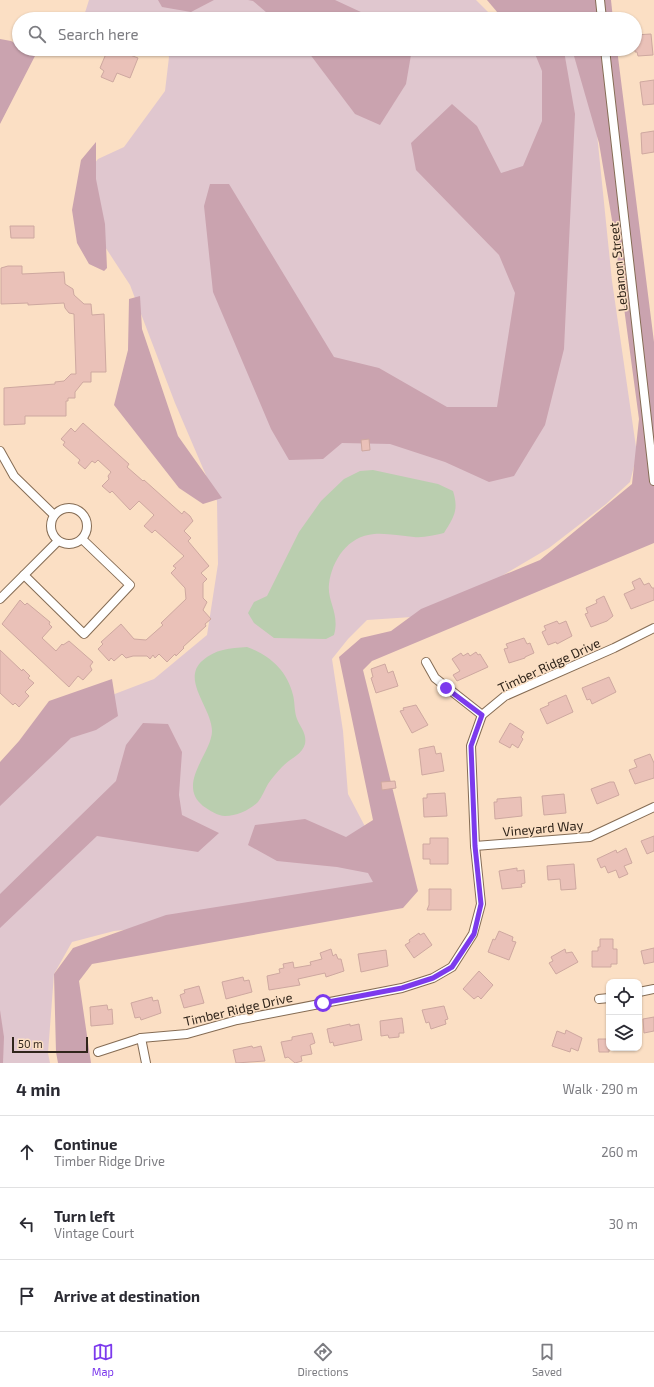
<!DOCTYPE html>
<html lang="en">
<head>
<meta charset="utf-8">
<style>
	body { margin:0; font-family:"Exo 2",sans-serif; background:#f7f7f7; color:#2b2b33 }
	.controls { position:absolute; right:12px; bottom:12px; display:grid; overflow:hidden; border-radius:8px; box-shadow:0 1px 3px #0004 }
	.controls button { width:36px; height:36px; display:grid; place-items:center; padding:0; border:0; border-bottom:1px solid #e1e1e2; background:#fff; color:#2b2b33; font:20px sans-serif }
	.scale { position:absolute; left:12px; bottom:10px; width:76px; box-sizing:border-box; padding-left:4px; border:2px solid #30251b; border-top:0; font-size:11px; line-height:14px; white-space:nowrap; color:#30251b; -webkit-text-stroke:3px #fbdfc4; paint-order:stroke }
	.stop { position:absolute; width:12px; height:12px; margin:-9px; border:3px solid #7c3aed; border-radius:50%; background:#fff }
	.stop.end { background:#7c3aed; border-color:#fff; box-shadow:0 1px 4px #0008 }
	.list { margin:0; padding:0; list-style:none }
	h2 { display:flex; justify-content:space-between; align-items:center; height:52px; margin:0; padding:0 16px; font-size:17px }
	h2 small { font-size:13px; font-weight:400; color:#7c7c81 }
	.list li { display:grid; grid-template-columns:26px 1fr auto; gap:12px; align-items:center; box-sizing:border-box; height:72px; padding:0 16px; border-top:1px solid #e1e1e2 }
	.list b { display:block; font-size:15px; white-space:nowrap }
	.list p { margin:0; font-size:13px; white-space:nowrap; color:#7c7c81 }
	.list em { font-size:13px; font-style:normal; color:#7c7c81 }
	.icon { flex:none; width:22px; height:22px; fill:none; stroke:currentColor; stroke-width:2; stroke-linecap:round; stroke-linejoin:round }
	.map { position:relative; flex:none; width:654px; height:1063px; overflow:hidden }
	.search { position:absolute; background:#fff; box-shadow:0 1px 3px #0004; left:12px; right:12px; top:12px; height:44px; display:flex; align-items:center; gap:10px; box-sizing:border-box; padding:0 14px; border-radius:22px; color:#7c7c81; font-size:15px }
	.sheet { height:268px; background:#fff }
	nav { display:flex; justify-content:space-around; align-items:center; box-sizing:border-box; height:56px; border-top:1px solid #e1e1e2; background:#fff; font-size:11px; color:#7c7c81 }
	nav a { display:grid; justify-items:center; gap:2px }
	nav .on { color:#7c3aed }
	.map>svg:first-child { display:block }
	.green { fill:#e0c7cf }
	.forest { fill:#caa3af }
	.water { fill:#baceaf }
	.building { fill:#eac1b8; stroke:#cea8a0 }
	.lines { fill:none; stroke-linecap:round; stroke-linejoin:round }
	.street-casing { stroke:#856c54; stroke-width:10 }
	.street { stroke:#fff; stroke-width:8 }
	.route { stroke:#7c3aed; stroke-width:5 }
	.labels { text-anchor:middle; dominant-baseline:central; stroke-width:3; stroke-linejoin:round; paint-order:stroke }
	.street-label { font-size:13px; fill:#30251b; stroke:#fbdfc4 }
</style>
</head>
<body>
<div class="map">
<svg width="654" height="1063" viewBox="0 0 654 1063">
	<rect width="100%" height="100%" fill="#fbdfc4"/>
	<!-- green -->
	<g class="green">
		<polygon points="89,0 476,0 495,19 142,19 132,17 129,19 83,19"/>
		<polygon points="166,49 584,49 591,75 612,281 637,454 630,482 606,504 549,548 505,574 462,603 412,617 367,620 348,639 332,659 343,731 348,794 382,859 385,891 214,920 114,931 72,942 54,974 48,1053 50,1063 0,1063 0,789 78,708 154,679 207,635 218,564 217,501 175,403 130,285 96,233 87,173 98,159 124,147 165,91 169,57"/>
	</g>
	<!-- forest -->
	<g class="forest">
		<polygon points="158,0 214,0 191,12 162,7"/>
		<polygon points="248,0 335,0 376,19 274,19 253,1"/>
		<polygon points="487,0 611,0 613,19 503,19"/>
		<polygon points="0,39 11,41 19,45 19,49 26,49 36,54 0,124"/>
		<polygon points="306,49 412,49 406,84 380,125 355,114"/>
		<polygon points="533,49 617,49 654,342 654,543 372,661 363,670 418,891 403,908 92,964 79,981 91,1063 58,1063 56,1052 54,974 73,948 166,915 373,882 368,873 337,867 277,861 248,845 255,825 305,819 346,837 373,820 339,657 361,638 391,631 421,609 540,560 632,484 639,419 613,226 599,143 574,56 564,51 575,114 564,349 545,425 514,476 489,482 445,462 390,444 342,443 323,459 289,460 271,429 213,292 204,206 210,184 229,184 334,357 379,368 447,407 497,407 515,293 499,255 416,170 411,143 452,104 477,126 501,173 523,166 542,121 542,71"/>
		<polygon points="96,142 96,179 105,224 107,268 104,271 89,264 77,243 72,210 81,160"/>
		<polygon points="140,296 142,329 178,436 222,498 203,504 179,488 114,405 128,350 129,299"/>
		<polygon points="112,679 118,716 96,730 71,738 0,806 0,762 19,741 49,701"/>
		<polygon points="143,723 168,724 182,752 179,795 182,815 219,833 198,852 97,836 0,928 0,894 116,781 126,745"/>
		<polygon points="0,1010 4,1037 3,1063 0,1063"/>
	</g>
	<!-- water -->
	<g class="water">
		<path d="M 373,470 L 438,484 L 453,491 C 459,510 454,517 444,533 C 434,535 424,538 414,537 C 400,536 388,533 374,534 C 348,536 332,560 329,584 C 327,602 340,613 334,635 L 326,639 L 274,638 L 254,623 L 248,613 L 254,602 L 267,596 L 299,532 L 321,501 L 344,479 L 360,471 Z"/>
		<path d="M 247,647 C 269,655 287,670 293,695 C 295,702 294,711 297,719 C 300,727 307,733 305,744 C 302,755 289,759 282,767 C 277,772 272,778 268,784 C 265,789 262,797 258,802 C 250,810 237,816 225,816 C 218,816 209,810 203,806 C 176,784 212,753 212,731 C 212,708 181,680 202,661 C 215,649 230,648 247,647 Z"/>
	</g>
	<!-- building -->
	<g class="building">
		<polygon points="651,34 653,55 638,56 637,52 635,52 635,35"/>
		<polygon points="108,49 127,49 125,53 138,58 130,78 117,73 113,82 101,77 104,71 100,68"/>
		<polygon points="654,80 654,104 643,105 640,82"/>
		<polygon points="654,131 654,152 642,154 641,133"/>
		<polygon points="10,226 34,226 34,238 11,238"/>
		<polygon points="8,266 22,266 22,274 64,272 65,284 73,289 74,295 84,304 91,304 92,315 104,314 106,372 91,372 91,382 83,382 75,392 75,398 68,398 68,401 66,401 66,416 25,416 25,424 4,425 4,388 55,384 55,382 64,381 71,374 76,374 74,314 69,313 65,308 64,303 28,305 28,303 1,304 1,268"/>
		<polygon points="83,423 129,464 127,467 143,481 144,480 182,514 184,511 190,516 193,521 184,531 191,538 188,541 209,566 201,573 207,579 203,583 203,598 207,602 203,610 211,619 205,624 206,626 183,647 184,648 176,656 175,654 167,662 159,654 155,658 153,655 150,659 147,656 133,656 126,658 122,654 114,661 111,658 109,661 98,649 103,644 101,642 121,624 134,639 146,640 163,625 161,623 186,599 185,588 171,573 176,568 173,566 184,556 155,530 152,533 144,526 154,515 139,501 130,510 112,491 110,493 102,486 109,479 108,476 111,472 98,460 95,463 92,461 85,469 78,463 80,460 63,445 65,442 61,439 71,428 75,432"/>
		<polygon points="369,439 370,450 362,451 361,440"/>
		<polygon points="640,578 644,585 649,583 652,588 654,588 654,600 631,609 624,594 635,589 632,582"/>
		<polygon points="604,596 613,616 607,621 591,627 585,614 588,613 586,608 597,603 596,600"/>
		<polygon points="20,600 25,605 27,603 50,622 49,624 52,627 42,638 56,651 62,644 63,645 69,641 93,662 90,666 92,670 83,680 78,676 69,687 2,624"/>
		<polygon points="557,621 559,624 566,621 572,636 557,644 556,642 548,645 542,632 546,630 544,626"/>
		<polygon points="524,638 527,644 530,643 534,653 525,657 525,658 509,663 504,649 508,648 506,644"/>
		<polygon points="0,650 22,671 23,669 30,676 28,678 34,683 25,692 29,696 19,707 15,703 13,705 0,693"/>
		<polygon points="476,652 478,655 480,654 488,667 457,681 453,675 460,671 452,659 461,653 463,656 468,653 470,656"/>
		<polygon points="385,664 388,673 393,671 398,686 376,693 371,678 373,677 371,669"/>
		<polygon points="609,677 616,692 592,704 590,699 587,700 582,688"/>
		<polygon points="566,695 573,712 547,724 540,709 549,705 548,703"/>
		<polygon points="416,705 428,725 412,733 400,711 404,710 403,708"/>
		<polygon points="510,723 524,732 521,737 523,739 518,748 512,744 510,748 499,742"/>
		<polygon points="434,746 436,754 441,753 444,771 422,775 419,749"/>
		<polygon points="650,754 654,763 654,778 635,784 629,770 637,767 634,760"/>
		<polygon points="395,781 396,788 382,790 381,782"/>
		<polygon points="610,782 614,782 619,795 597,804 591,789"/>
		<polygon points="445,793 447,816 424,817 423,798 427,798 427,794"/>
		<polygon points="564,794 566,813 544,815 542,796"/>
		<polygon points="521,797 522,816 495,819 494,802 497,802 497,799"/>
		<polygon points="654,836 654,851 647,854 641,841"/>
		<polygon points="430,838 448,838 448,864 430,864 430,859 423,859 423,844 430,844"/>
		<polygon points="626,848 632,863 624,866 628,874 619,878 616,870 608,873 605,866 601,868 597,859 616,850 617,853"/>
		<polygon points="574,864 576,889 561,890 560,879 548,880 547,866"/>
		<polygon points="517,868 517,871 524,870 525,883 521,884 522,887 502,889 499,871"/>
		<polygon points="429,889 451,889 451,910 427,910 429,905"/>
		<polygon points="499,931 513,937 512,941 516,942 509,960 488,952 493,939 495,940"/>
		<polygon points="419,933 420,935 424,933 432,945 414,958 405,945 410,942 409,940"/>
		<polygon points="600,939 613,939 613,949 617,949 617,964 611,964 611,967 592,967 592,951 598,951 598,947 600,947"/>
		<polygon points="654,948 654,962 644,964 641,951"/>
		<polygon points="331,949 333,956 336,954 338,959 341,959 344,971 326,977 325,973 298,979 300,985 269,990 267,976 280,973 279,969 284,968 283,964 293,962 294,968 311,965 310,962 322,959 320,953"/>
		<polygon points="565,949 566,953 572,952 578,962 556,974 549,963 553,961 551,957"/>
		<polygon points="386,950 388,966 361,972 358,954"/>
		<polygon points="479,971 493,985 481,999 478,996 474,999 463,989"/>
		<polygon points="243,977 244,981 249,980 252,992 226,999 222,982"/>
		<polygon points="199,986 204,1003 184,1008 180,995 185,993 184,990"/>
		<polygon points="152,997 153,1001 158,1000 161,1013 141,1020 140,1017 135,1018 131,1003"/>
		<polygon points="107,1005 108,1010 112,1009 113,1024 91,1026 90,1007"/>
		<polygon points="444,1006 448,1019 445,1020 446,1024 431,1029 429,1022 426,1023 422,1010"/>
		<polygon points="654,1017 654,1031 644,1033 643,1019"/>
		<polygon points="402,1018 404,1033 399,1033 399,1037 389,1038 388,1035 381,1036 380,1021"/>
		<polygon points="350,1024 350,1026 359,1024 362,1040 334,1046 333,1042 330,1043 327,1029"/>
		<polygon points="566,1030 582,1038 578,1051 571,1048 570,1052 552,1046 557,1031 565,1034"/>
		<polygon points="312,1033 315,1043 310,1045 312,1054 301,1056 302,1061 295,1063 288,1057 285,1058 281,1042 292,1040 292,1037"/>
		<polygon points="598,1039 609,1039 609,1052 599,1052"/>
		<polygon points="252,1046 253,1048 261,1046 265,1061 236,1063 233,1050"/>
	</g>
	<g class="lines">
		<!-- street casing -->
		<g class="street-casing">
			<g id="street">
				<polyline points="600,0 602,19"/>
				<polyline points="605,49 654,481"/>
				<polyline points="0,451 14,476 54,515"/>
				<circle cx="69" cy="526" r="18"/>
				<polyline points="24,575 84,634 130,585 82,539"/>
				<polyline points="0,599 58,541"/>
				<polyline points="426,662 435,678 482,715"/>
				<polyline points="475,846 590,837 654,807"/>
				<polyline points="639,992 654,989"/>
				<polyline points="599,999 609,998"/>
				<polyline points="141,1038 146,1063"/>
				<polyline points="98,1052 141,1038 187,1034 237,1020 402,988 433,978 452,967 473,934 481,904 475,846 471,746 482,715 505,696 614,648 654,628"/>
			</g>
		</g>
		<!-- street -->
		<use href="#street" class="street"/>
	</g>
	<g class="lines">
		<!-- route -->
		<polyline class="route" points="323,1003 402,988 433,978 452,967 474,934 481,904 475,846 471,746 482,715 446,688"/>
	</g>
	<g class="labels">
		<!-- street labels -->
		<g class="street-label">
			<text transform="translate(618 267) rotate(-96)">Lebanon Street</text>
			<text transform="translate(549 665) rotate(-25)">Timber Ridge Drive</text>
			<text transform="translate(543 828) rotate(-5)">Vineyard Way</text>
			<text transform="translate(238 1009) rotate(-13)">Timber Ridge Drive</text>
		</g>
	</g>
</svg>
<div class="controls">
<button><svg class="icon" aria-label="locate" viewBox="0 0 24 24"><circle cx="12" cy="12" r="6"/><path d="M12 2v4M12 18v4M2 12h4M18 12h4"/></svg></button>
<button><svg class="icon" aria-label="layers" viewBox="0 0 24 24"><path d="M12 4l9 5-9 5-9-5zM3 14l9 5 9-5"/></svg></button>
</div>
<div class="scale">50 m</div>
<div class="stop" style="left:323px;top:1003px"></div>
<div class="stop end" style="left:446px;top:688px"></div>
<div class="search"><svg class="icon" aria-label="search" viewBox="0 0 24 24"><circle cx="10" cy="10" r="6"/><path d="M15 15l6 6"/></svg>Search here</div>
</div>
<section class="sheet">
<h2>4 min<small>Walk · 290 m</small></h2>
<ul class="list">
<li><svg class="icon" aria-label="ahead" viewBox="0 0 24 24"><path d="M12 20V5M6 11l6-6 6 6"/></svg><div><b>Continue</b><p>Timber Ridge Drive</p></div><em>260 m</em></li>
<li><svg class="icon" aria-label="left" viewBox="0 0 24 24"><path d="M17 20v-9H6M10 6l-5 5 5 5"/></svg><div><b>Turn left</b><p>Vintage Court</p></div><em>30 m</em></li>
<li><svg class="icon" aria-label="arrive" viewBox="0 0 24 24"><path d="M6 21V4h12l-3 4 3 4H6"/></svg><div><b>Arrive at destination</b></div></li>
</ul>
</section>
<nav>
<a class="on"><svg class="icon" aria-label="map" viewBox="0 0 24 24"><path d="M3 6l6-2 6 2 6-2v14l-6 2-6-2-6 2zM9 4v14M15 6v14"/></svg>Map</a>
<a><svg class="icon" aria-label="directions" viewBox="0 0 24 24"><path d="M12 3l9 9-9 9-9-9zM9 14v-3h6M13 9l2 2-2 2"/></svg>Directions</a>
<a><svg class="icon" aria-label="saved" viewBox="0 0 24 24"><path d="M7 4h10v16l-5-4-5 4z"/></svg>Saved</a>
</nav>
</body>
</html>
